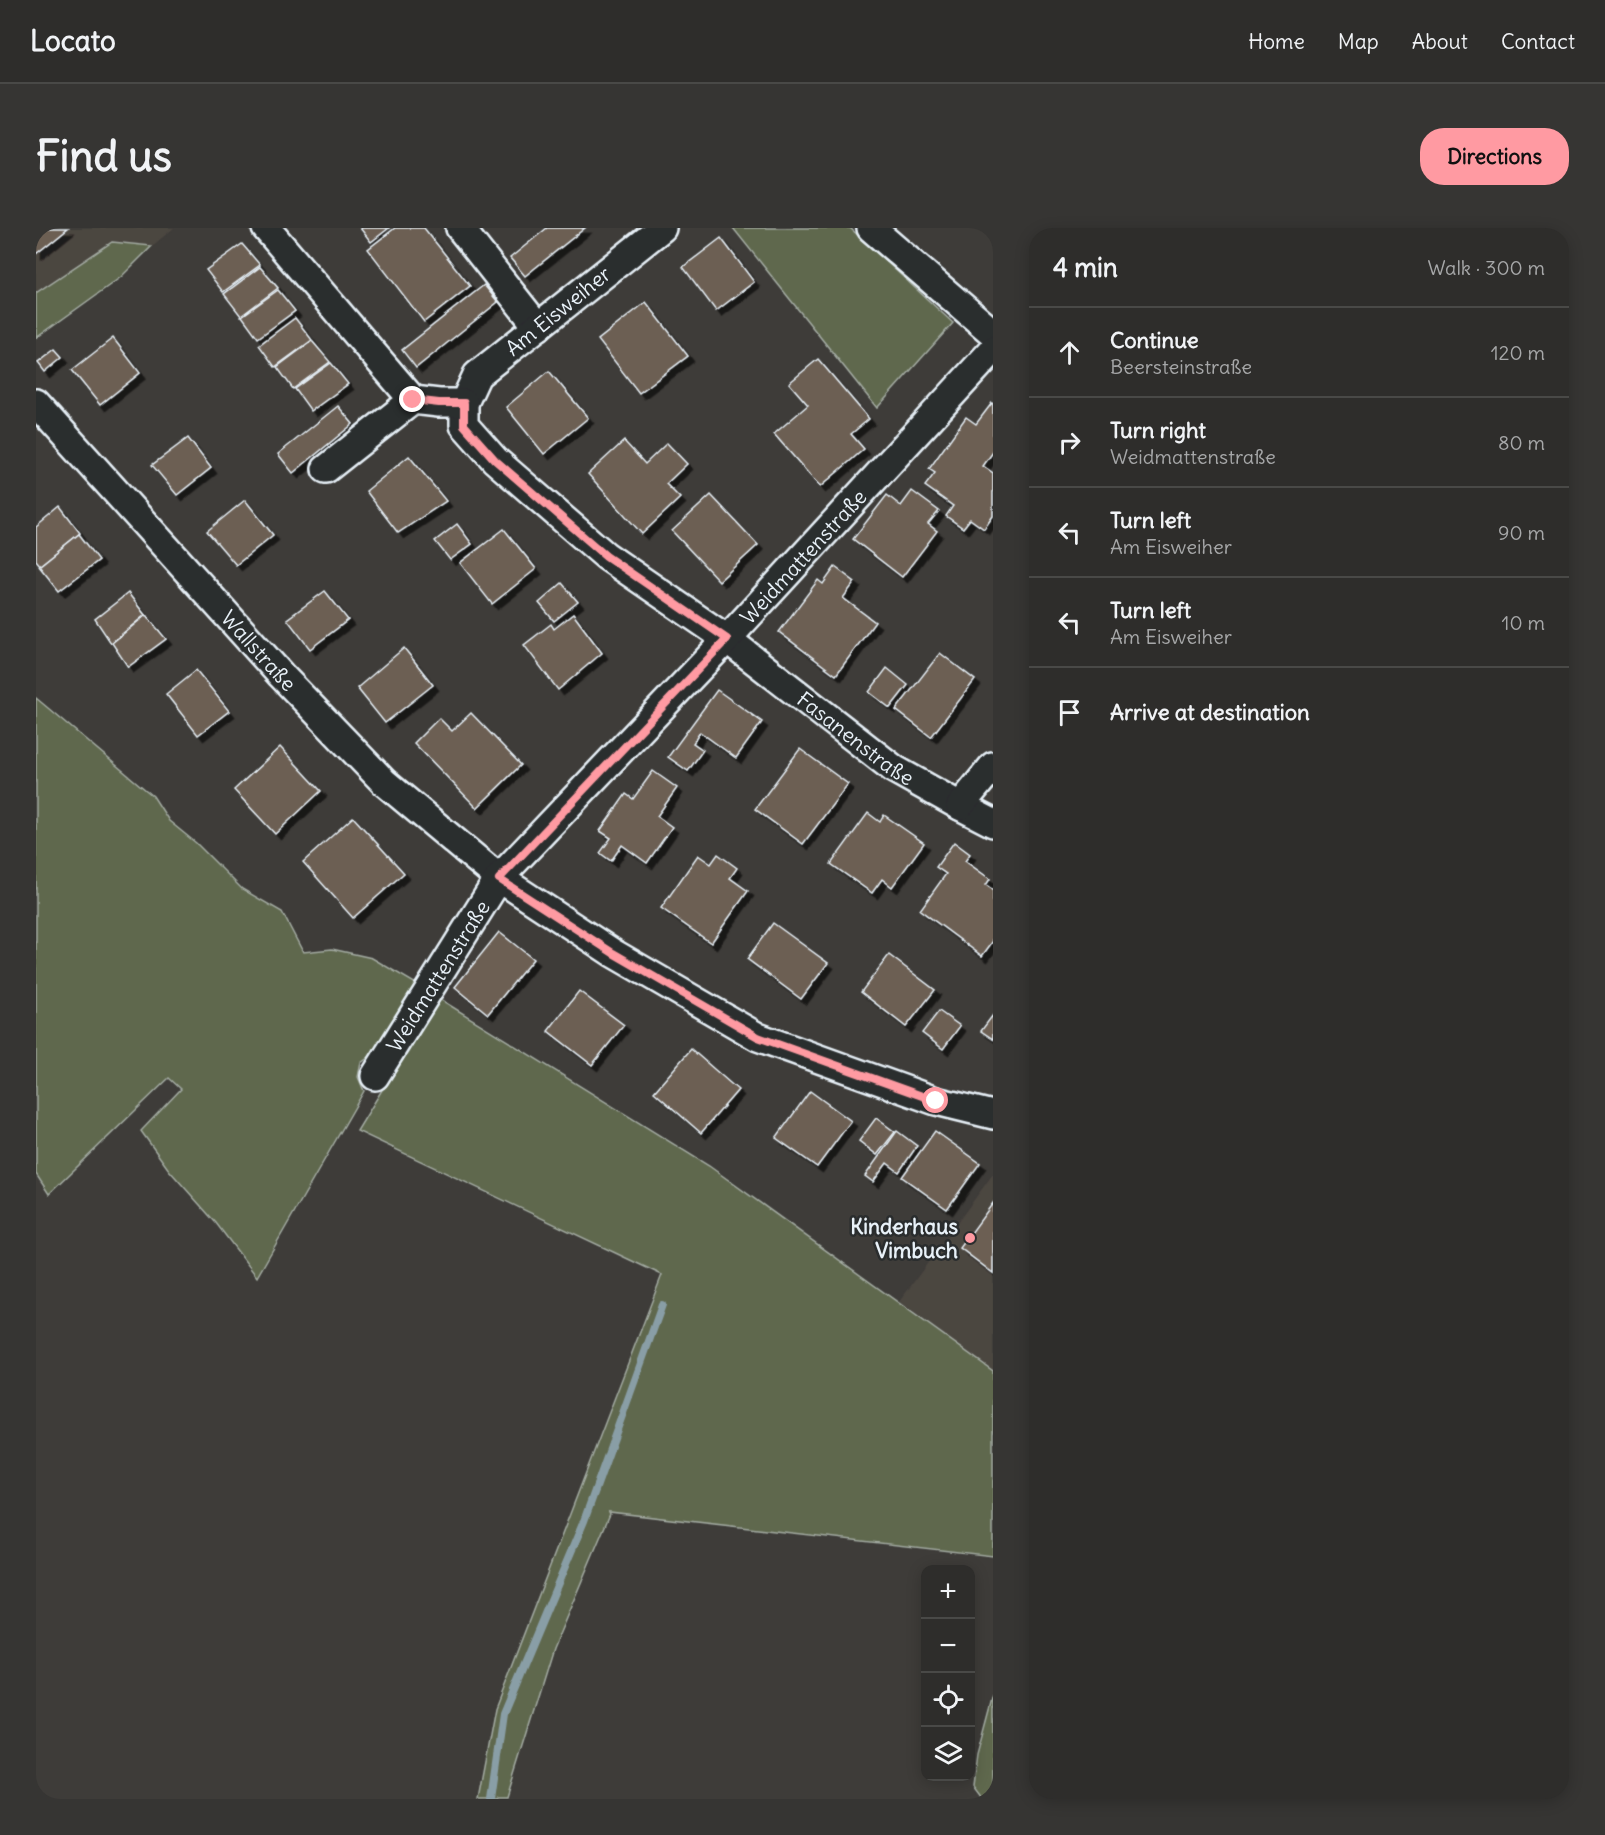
<!DOCTYPE html>
<html lang="en">
<head>
<meta charset="utf-8">
<style>
	body { margin:0; font-family:Delius,sans-serif; background:#363533; color:#f1f3f6 }
	.controls { position:absolute; right:18px; bottom:18px; display:grid; overflow:hidden; border-radius:12px; box-shadow:0 3px 15px #0003 }
	.controls button { width:54px; height:54px; display:grid; place-items:center; padding:0; border:0; border-bottom:2px solid #494947; background:#2e2d2b; color:#f1f3f6; font:30px sans-serif }
	.stop { position:absolute; width:18px; height:18px; margin:-14px; border:4px solid #ff9aa2; border-radius:50%; background:#fff }
	.stop.end { background:#ff9aa2; border-color:#fff; box-shadow:0 2px 6px #0008 }
	.list { margin:0; padding:0; list-style:none }
	h2 { display:flex; justify-content:space-between; align-items:center; height:78px; margin:0; padding:0 24px; font-size:26px }
	h2 small { font-size:20px; font-weight:400; color:#a7a8a9 }
	.list li { display:grid; grid-template-columns:39px 1fr auto; gap:18px; align-items:center; box-sizing:border-box; height:90px; padding:0 24px; border-top:2px solid #494947 }
	.list b { display:block; font-size:22px; white-space:nowrap }
	.list p { margin:0; font-size:20px; white-space:nowrap; color:#a7a8a9 }
	.list em { font-size:20px; font-style:normal; color:#a7a8a9 }
	.icon { flex:none; width:33px; height:33px; fill:none; stroke:currentColor; stroke-width:2; stroke-linecap:round; stroke-linejoin:round }
	.map { position:relative; flex:none; width:957px; height:1571px; overflow:hidden; border-radius:24px }
	header { display:flex; align-items:center; gap:36px; box-sizing:border-box; height:84px; padding:0 30px; background:#2e2d2b; border-bottom:2px solid #494947 }
	header strong { font-size:28px }
	nav { display:flex; gap:33px; margin-inline-start:auto; font-size:21px }
	.intro { display:flex; align-items:center; justify-content:space-between; box-sizing:border-box; height:144px; padding:0 36px }
	h1 { margin:0; font-size:42px }
	.button { padding:15px 27px; border-radius:24px; background:#ff9aa2; color:#111; font-size:21px; font-weight:700 }
	main { display:flex; gap:36px; padding:0 36px }
	aside { flex:1; background:#2e2d2b; border-radius:24px; box-shadow:0 3px 15px #0003 }
	.map>svg:first-child { display:block }
	.built { fill:#4c4641 }
	.green { fill:#5f674e; stroke:#a4aca3; stroke-width:1.5 }
	.lines { fill:none; stroke-linecap:round; stroke-linejoin:round }
	.stream { stroke:#899ea6; stroke-width:8 }
	.building { fill:#6c5f53; stroke:#e8f1f8; stroke-width:1.5; filter:url(#shadow) }
	.minor-casing { stroke:#e8f1f8; stroke-width:32 }
	.minor { stroke:#2a2d2e; stroke-width:27 }
	.route { stroke:#ff9aa2; stroke-width:8 }
	.poi-dot { fill:#ff9aa2; stroke:#2a2d2e; stroke-width:2 }
	.labels { text-anchor:middle; dominant-baseline:central; stroke-width:5; stroke-linejoin:round; paint-order:stroke }
	.street-label { font-size:21px; fill:#e8f1f8; stroke:#2a2d2e }
	.poi-label { font-size:21px; font-weight:bold; fill:#e8f1f8; stroke:#2a2d2e; text-anchor:end }
</style>
</head>
<body>
<header>
<strong>Locato</strong>
<nav><a>Home</a><a>Map</a><a>About</a><a>Contact</a></nav>
</header>
<div class="intro"><h1>Find us</h1><a class="button">Directions</a></div>
<main>
<div class="map">
<svg width="957" height="1571" viewBox="0 0 957 1571">
	<defs>
		<filter id="shadow"><feDropShadow dx="5.5" dy="5.5" stdDeviation="0" flood-color="#0009"/></filter>
	</defs>
	<rect width="100%" height="100%" fill="#3e3c39"/>
	<filter id="ink" filterUnits="userSpaceOnUse"><feTurbulence type="fractalNoise" baseFrequency=".0167" numOctaves="2"/><feDisplacementMap in="SourceGraphic" scale="12" xChannelSelector="R" yChannelSelector="G"/><feConvolveMatrix kernelMatrix="1 2 1 2 8 2 1 2 1" color-interpolation-filters="sRGB"/></filter>
	<g filter="url(#ink)">
		<!-- built -->
		<g class="built">
			<polygon points="0,0 138,0 116,18 76,14 0,65"/>
			<polygon points="957,946 957,1143 863,1074"/>
		</g>
		<!-- green -->
		<g class="green">
			<polygon points="697,0 814,0 917,95 841,180"/>
			<polygon points="76,14 116,18 85,49 0,110 0,65"/>
			<polygon points="0,470 117,568 133,593 160,615 206,661 246,684 267,724 296,721 336,730 382,757 350,817 325,835 322,849 328,863 221,1049 180,995 133,942 105,903 145,861 133,850 13,966 0,946"/>
			<polygon points="402,770 673,938 957,1143 957,1328 573,1284 574,1286 517,1421 471,1569 462,1569 461,1571 442,1571 459,1481 626,1047 321,903"/>
			<polygon points="957,1467 957,1571 946,1571 937,1559 941,1527"/>
		</g>
		<g class="lines">
			<!-- stream -->
			<polyline class="stream" points="455,1571 467,1486 548,1293 626,1077"/>
		</g>
		<!-- building -->
		<g class="building">
			<polygon points="0,0 32,0 0,26"/>
			<polygon points="324,0 353,0 335,14"/>
			<polygon points="359,0 388,0 434,58 388,94 332,21"/>
			<polygon points="511,0 549,0 489,48 474,30"/>
			<polygon points="685,10 718,54 680,83 647,39"/>
			<polygon points="206,16 224,37 187,64 170,42"/>
			<polygon points="224,39 242,60 205,88 188,66"/>
			<polygon points="448,57 462,74 380,140 366,122"/>
			<polygon points="242,62 259,83 222,110 206,88"/>
			<polygon points="610,74 652,128 603,165 562,112"/>
			<polygon points="259,90 276,112 239,139 223,117"/>
			<polygon points="77,110 104,145 64,177 36,142"/>
			<polygon points="276,113 294,134 257,161 241,139"/>
			<polygon points="20,121 27,129 9,144 2,135"/>
			<polygon points="782,131 833,191 815,206 828,221 784,259 738,206 772,177 753,155"/>
			<polygon points="295,135 312,156 275,183 259,161"/>
			<polygon points="513,143 552,190 508,226 470,179"/>
			<polygon points="956,175 957,176 957,224 947,238 957,245 957,288 948,301 934,291 927,300 910,288 917,278 889,258 899,245 893,241 930,189 940,196"/>
			<polygon points="302,178 317,196 257,245 242,226"/>
			<polygon points="152,210 175,240 141,267 116,237"/>
			<polygon points="588,213 609,236 631,215 651,236 630,256 644,270 606,306 552,246"/>
			<polygon points="373,228 410,273 362,305 330,263"/>
			<polygon points="876,263 903,283 892,296 901,303 866,349 817,311 851,267 865,278"/>
			<polygon points="675,267 722,317 683,353 636,303"/>
			<polygon points="209,272 237,307 200,337 171,303"/>
			<polygon points="24,279 44,305 4,337 0,332 0,299"/>
			<polygon points="421,296 436,316 414,332 399,313"/>
			<polygon points="468,301 500,341 456,376 424,335"/>
			<polygon points="43,306 63,332 23,363 3,338"/>
			<polygon points="799,339 819,354 807,370 839,394 800,447 743,404 782,352 787,356"/>
			<polygon points="526,355 542,374 518,393 503,375"/>
			<polygon points="289,363 312,392 274,421 251,391"/>
			<polygon points="92,365 109,387 75,415 59,391"/>
			<polygon points="537,386 566,425 522,462 488,417 515,396 518,401"/>
			<polygon points="110,387 130,411 92,439 76,415"/>
			<polygon points="368,420 397,457 349,495 321,460"/>
			<polygon points="904,425 939,452 895,509 860,482"/>
			<polygon points="851,440 872,457 854,480 833,464"/>
			<polygon points="160,442 193,483 162,507 130,466"/>
			<polygon points="681,462 726,494 700,530 664,504 657,515 667,522 652,543 632,529"/>
			<polygon points="435,485 485,537 441,580 378,515 403,490 416,503"/>
			<polygon points="244,519 285,563 239,606 198,562"/>
			<polygon points="764,521 812,556 767,616 719,581"/>
			<polygon points="617,543 641,560 621,588 636,599 611,635 586,617 575,633 564,625 575,610 564,603 590,566 597,571"/>
			<polygon points="832,585 844,594 848,587 888,615 856,659 846,651 836,665 795,636"/>
			<polygon points="317,589 368,645 317,690 267,634"/>
			<polygon points="918,614 934,626 929,633 954,651 950,657 957,662 957,713 946,728 884,682 910,646 900,639"/>
			<polygon points="682,626 701,640 694,650 712,663 675,715 625,680 662,627 675,636"/>
			<polygon points="737,695 792,735 765,771 711,731"/>
			<polygon points="463,704 497,731 452,786 419,759"/>
			<polygon points="853,727 899,762 870,799 825,764"/>
			<polygon points="543,763 588,797 556,837 512,803"/>
			<polygon points="903,783 924,798 907,821 886,805"/>
			<polygon points="957,787 957,811 945,803"/>
			<polygon points="655,821 702,862 665,905 618,864"/>
			<polygon points="774,863 815,893 781,939 740,910"/>
			<polygon points="840,890 859,904 841,927 823,913"/>
			<polygon points="861,903 881,918 863,944 851,935 837,954 829,948"/>
			<polygon points="899,903 944,935 911,981 866,949"/>
			<polygon points="957,975 957,1045 924,1020"/>
		</g>
		<g class="lines">
			<!-- minor casing -->
			<g class="minor-casing">
				<g id="minor">
					<polyline points="230,0 377,172 290,241"/>
					<polyline points="424,0 502,99"/>
					<path id="s1" d="M 626,0 L 441,147 L 428,175 L 428,197 L 459,232 L 570,328 L 691,411 L 858,541 L 924,578 L 957,595"/>
					<polyline points="835,0 957,105"/>
					<polyline points="377,172 403,175 428,175"/>
					<path id="s2" d="M 0,175 L 245,447 L 348,554 L 463,650 L 577,725 L 722,809 L 900,873 L 957,887"/>
					<polyline points="924,578 957,538"/>
					<path id="s3" d="M 339,848 L 463,650 L 691,411 L 957,122"/>
				</g>
			</g>
			<!-- minor -->
			<use href="#minor" class="minor"/>
		</g>
	</g>
	<g class="lines" filter="url(#ink)">
		<!-- route -->
		<polyline class="route" points="377,172 403,175 428,175 428,197 459,232 570,328 691,411 463,651 577,725 722,809 900,873"/>
	</g>
	<!-- markers -->
	<circle class="poi-dot" cx="934" cy="1010" r="6"/>
	<g class="labels">
		<!-- street labels -->
		<g class="street-label">
			<text transform="translate(522 83) rotate(-39)">Am Eisweiher</text>
			<text stroke="none"><textPath href="#s3" startOffset="676">Weidmattenstraße</textPath></text>
			<text stroke="none"><textPath href="#s2" startOffset="333">Wallstraße</textPath></text>
			<text stroke="none"><textPath href="#s1" startOffset="792">Fasanenstraße</textPath></text>
			<text stroke="none"><textPath href="#s3" startOffset="118">Weidmattenstraße</textPath></text>
		</g>
		<!-- poi labels -->
		<g class="poi-label">
			<text x="922" y="998">Kinderhaus<tspan x="922" dy="24">Vimbuch</tspan></text>
		</g>
	</g>
</svg>
<div class="controls">
<button>+</button>
<button>−</button>
<button><svg class="icon" aria-label="locate" viewBox="0 0 24 24"><circle cx="12" cy="12" r="6"/><path d="M12 2v4M12 18v4M2 12h4M18 12h4"/></svg></button>
<button><svg class="icon" aria-label="layers" viewBox="0 0 24 24"><path d="M12 4l9 5-9 5-9-5zM3 14l9 5 9-5"/></svg></button>
</div>
<div class="stop" style="left:900px;top:873px"></div>
<div class="stop end" style="left:377px;top:172px"></div>
</div>
<aside>
<h2>4 min<small>Walk · 300 m</small></h2>
<ul class="list">
<li><svg class="icon" aria-label="ahead" viewBox="0 0 24 24"><path d="M12 20V5M6 11l6-6 6 6"/></svg><div><b>Continue</b><p>Beersteinstraße</p></div><em>120 m</em></li>
<li><svg class="icon" aria-label="right" viewBox="0 0 24 24"><path d="M7 20v-9h11M14 6l5 5-5 5"/></svg><div><b>Turn right</b><p>Weidmattenstraße</p></div><em>80 m</em></li>
<li><svg class="icon" aria-label="left" viewBox="0 0 24 24"><path d="M17 20v-9H6M10 6l-5 5 5 5"/></svg><div><b>Turn left</b><p>Am Eisweiher</p></div><em>90 m</em></li>
<li><svg class="icon" aria-label="left" viewBox="0 0 24 24"><path d="M17 20v-9H6M10 6l-5 5 5 5"/></svg><div><b>Turn left</b><p>Am Eisweiher</p></div><em>10 m</em></li>
<li><svg class="icon" aria-label="arrive" viewBox="0 0 24 24"><path d="M6 21V4h12l-3 4 3 4H6"/></svg><div><b>Arrive at destination</b></div></li>
</ul>
</aside>
</main>
</body>
</html>
